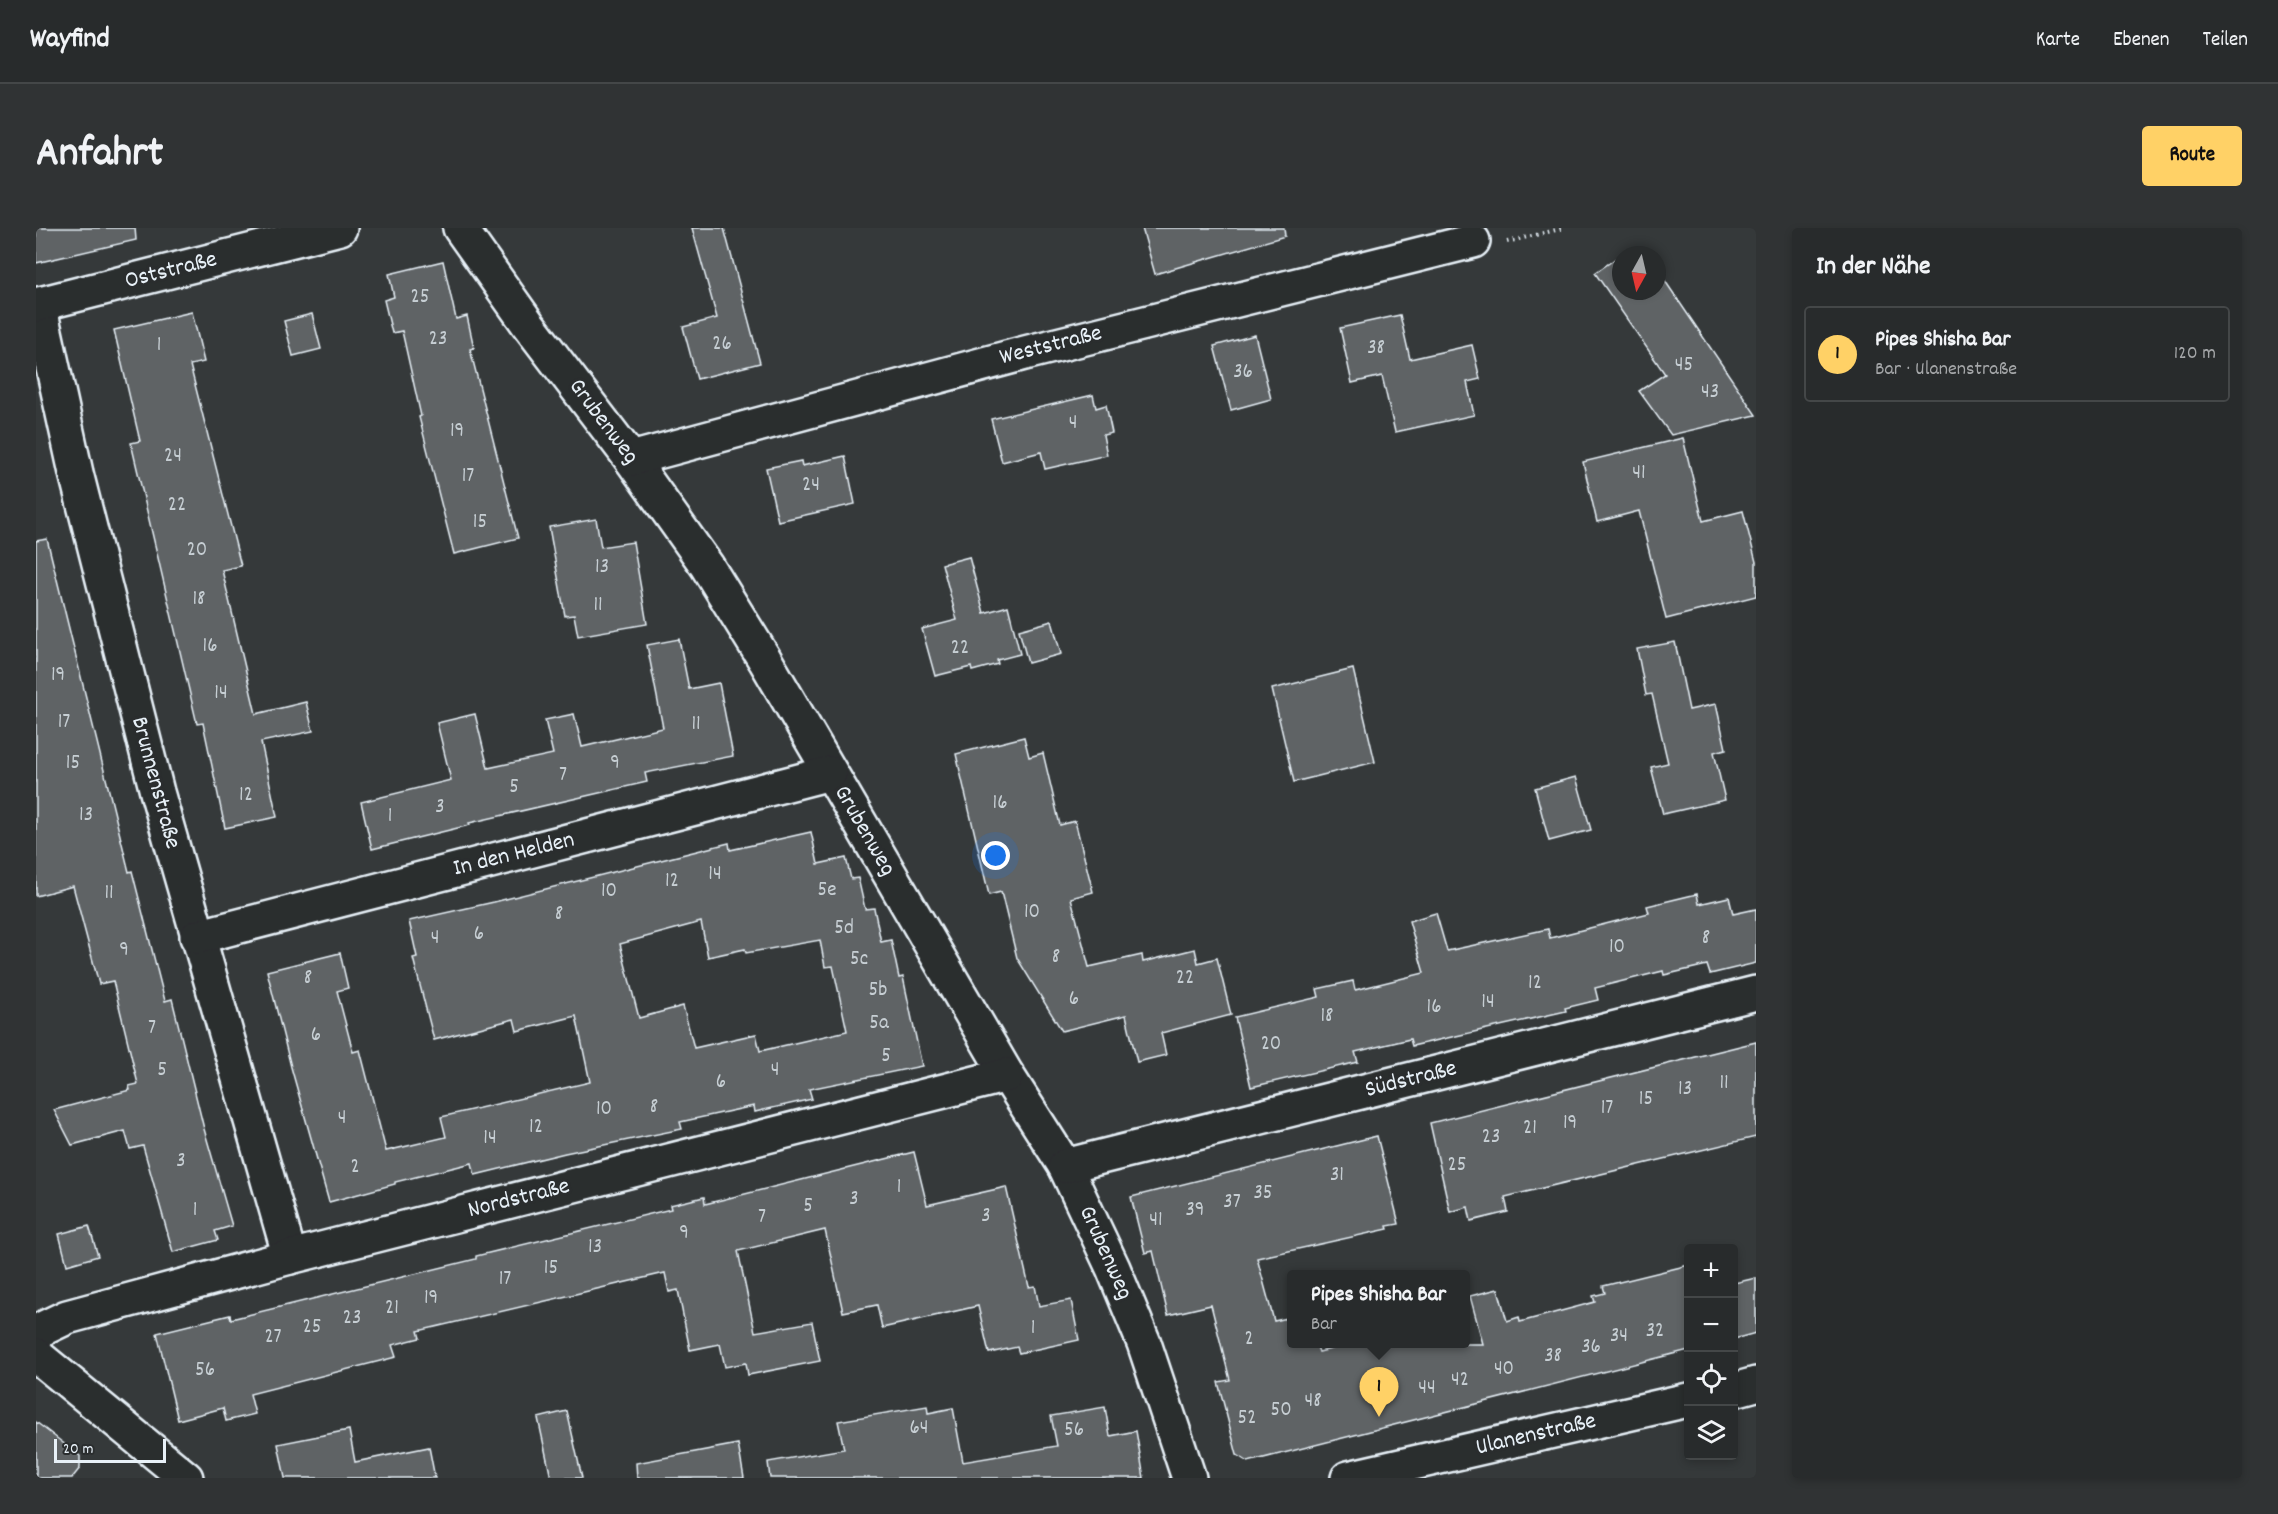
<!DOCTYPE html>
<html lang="de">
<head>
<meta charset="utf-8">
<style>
	body { margin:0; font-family:Dekko,sans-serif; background:#303334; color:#f1f3f6 }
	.controls { position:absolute; right:18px; bottom:18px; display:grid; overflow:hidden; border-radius:6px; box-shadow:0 3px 9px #0003 }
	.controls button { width:54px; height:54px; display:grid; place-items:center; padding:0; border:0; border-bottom:2px solid #444748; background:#282b2c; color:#f1f3f6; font:30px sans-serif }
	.compass { position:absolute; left:1576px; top:18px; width:54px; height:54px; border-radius:50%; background:#282b2c; box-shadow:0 3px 9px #0003; rotate:188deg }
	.scale { position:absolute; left:18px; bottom:15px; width:112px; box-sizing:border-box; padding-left:6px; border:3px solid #e8f1f8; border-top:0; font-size:16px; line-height:21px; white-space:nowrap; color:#e8f1f8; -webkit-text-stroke:4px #2a2d2e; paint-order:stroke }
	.you { position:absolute; left:960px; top:628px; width:21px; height:21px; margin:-15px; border:4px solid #fff; border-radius:50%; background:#1a73e8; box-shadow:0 0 0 9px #1a73e833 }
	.badge { display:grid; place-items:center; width:39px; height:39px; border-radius:50%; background:#ffd166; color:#111; font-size:20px; font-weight:700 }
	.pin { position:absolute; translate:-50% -50px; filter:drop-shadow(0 2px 3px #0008) }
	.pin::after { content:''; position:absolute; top:32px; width:21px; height:18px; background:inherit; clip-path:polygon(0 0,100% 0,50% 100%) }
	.popup { position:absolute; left:1251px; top:1042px; width:183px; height:78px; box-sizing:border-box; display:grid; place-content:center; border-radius:6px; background:#282b2c; filter:drop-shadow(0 2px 4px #0005); font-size:20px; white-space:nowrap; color:#a5a7a9 }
	.popup b { font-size:22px; color:#f1f3f6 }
	.popup::after { content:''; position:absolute; left:50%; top:100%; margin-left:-12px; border:12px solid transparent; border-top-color:#282b2c }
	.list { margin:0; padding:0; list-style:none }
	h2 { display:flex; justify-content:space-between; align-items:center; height:78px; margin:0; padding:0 24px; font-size:26px }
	h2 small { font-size:20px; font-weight:400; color:#a5a7a9 }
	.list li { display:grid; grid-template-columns:39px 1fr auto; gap:18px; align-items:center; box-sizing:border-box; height:96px; margin:0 12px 12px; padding:0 12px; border:2px solid #444748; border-radius:6px }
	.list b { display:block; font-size:22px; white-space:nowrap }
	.list p { margin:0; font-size:20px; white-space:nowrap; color:#a5a7a9 }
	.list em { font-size:20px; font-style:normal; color:#a5a7a9 }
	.icon { flex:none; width:33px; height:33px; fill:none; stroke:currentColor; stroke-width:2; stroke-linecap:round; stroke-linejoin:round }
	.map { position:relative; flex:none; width:1720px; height:1250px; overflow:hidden; border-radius:6px }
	header { display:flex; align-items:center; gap:36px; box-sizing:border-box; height:84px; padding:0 30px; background:#282b2c; border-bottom:2px solid #444748 }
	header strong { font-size:28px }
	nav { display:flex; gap:33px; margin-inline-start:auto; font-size:21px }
	.intro { display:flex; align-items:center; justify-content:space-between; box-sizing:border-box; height:144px; padding:0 36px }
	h1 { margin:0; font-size:42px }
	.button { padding:15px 27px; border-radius:6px; background:#ffd166; color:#111; font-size:21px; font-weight:700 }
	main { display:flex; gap:36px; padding:0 36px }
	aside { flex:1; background:#282b2c; border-radius:6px; box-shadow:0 3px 9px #0003 }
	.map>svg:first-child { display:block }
	.building { fill:#5f6365; stroke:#e8f1f8; stroke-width:1.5; fill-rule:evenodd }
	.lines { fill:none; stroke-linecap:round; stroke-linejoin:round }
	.street-casing { stroke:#e8f1f8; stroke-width:38 }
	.secondary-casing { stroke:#e8f1f8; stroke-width:38 }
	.path { stroke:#e8f1f8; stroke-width:4; stroke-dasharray:1.5 4.5; stroke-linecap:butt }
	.street { stroke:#2a2d2e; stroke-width:33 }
	.secondary { stroke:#2a2d2e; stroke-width:33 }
	.labels { text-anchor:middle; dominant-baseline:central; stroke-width:6; stroke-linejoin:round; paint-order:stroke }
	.number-label { font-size:21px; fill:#c6ced3 }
	.street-label { font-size:24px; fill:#e8f1f8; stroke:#2a2d2e }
</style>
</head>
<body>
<header>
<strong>Wayfind</strong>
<nav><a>Karte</a><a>Ebenen</a><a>Teilen</a></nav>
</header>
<div class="intro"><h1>Anfahrt</h1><a class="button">Route</a></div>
<main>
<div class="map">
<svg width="1720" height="1250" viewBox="0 0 1720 1250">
	<rect width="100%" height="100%" fill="#35393a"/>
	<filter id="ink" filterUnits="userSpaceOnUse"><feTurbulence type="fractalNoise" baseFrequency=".0167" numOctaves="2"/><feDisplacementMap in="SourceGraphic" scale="12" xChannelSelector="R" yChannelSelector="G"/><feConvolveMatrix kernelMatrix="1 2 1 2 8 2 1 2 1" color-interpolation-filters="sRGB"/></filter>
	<g filter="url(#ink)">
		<!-- building -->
		<g class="building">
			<polygon points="0,0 99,0 100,12 0,35"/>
			<polygon points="656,0 688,0 724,135 661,151 647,99 681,90"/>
			<polygon points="1106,0 1248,0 1249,8 1119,46"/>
			<polygon points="1585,27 1585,63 1621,63 1621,41 1720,187 1635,207 1603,163 1629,146 1559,45"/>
			<polygon points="407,33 420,91 431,88 438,120 434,121 482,310 418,326 383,189 385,188 366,103 356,105 348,72 358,69 353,46"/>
			<polygon points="156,84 168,134 154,137 205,338 186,342 220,486 270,474 277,503 225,514 241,589 189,600 167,495 161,496 95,215 104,213 78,102"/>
			<polygon points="276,86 285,121 257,128 248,93"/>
			<polygon points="1364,87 1374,131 1436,117 1444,151 1431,154 1438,187 1359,204 1346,148 1316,155 1304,100"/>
			<polygon points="1219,107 1235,171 1195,182 1178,118"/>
			<polygon points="1057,167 1060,180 1070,177 1076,205 1067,207 1071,227 1009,241 1005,224 966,234 955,191"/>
			<polygon points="1647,210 1667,293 1707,283 1720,334 1720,368 1630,391 1603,283 1561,294 1547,234"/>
			<polygon points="809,228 819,276 742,293 730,240 765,233 766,238"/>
			<polygon points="560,291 565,319 597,314 611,396 542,408 538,387 529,388 513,299"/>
			<polygon points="11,311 93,644 96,643 129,773 136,771 168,901 196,998 179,1003 182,1012 137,1024 107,918 94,921 89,903 36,917 18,882 94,862 93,858 102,856 77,753 63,756 37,658 0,668 0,313"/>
			<polygon points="933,329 948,385 972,378 984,426 961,432 962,436 936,443 935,439 899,448 886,401 921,392 906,336"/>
			<polygon points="1016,393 1025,426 992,435 983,402"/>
			<polygon points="643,411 653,461 683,455 697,528 609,545 611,554 433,595 434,597 336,621 325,574 415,552 401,495 439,486 452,540 517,526 509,492 538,486 546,519 627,500 611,417"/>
			<polygon points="1639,414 1653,482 1680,476 1690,521 1678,524 1689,572 1627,586 1615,539 1632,535 1616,466 1610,467 1601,421"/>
			<polygon points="1317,441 1339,534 1258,554 1236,461"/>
			<polygon points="988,509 993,529 1007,525 1024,597 1039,593 1057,664 1035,670 1053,739 1106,727 1107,734 1159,721 1162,735 1181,730 1195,787 1125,805 1130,827 1101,834 1090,787 1026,803 981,730 965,664 953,667 920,526"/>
			<polygon points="1540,549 1555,602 1513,613 1499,560"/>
			<path d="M 775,604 L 782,636 L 810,630 L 815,651 L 822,650 L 829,681 L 838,680 L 845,714 L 855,712 L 863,750 L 867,749 L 886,838 L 773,861 L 776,871 L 719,884 L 718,878 L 644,894 L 646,901 L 529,925 L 439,947 L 436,935 L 359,954 L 359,956 L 293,974 L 255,839 L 231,743 L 304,725 L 312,760 L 301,763 L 317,824 L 324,822 L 350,923 L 410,909 L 405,889 L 554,854 L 540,788 L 481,803 L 478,791 L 398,812 L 377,730 L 381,729 L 373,693 L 458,674 L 693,615 L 694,622 ZM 665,694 L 672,729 L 709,721 L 710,725 L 784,712 L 789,739 L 797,738 L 811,803 L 724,823 L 720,806 L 658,820 L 647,778 L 603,790 L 584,716 Z"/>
			<polygon points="1661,666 1663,676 1693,669 1697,686 1720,681 1720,735 1674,746 1671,737 1628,747 1627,743 1559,760 1562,772 1529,780 1530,783 1376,818 1374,811 1319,824 1322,834 1215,859 1199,789 1283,769 1281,761 1317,753 1319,762 1388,745 1373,693 1400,685 1411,723 1512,701 1514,710 1613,685 1611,678"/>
			<polygon points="1720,814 1720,909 1469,969 1472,984 1435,993 1432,979 1414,984 1394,895"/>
			<polygon points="1341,908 1363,996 1351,998 1352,1001 1221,1030 1238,1093 1256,1089 1256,1116 1280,1116 1283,1124 1315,1116 1447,1116 1434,1068 1462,1061 1471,1093 1483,1089 1484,1094 1559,1074 1557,1068 1569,1065 1567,1058 1653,1037 1653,1122 1212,1234 1201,1227 1182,1154 1194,1152 1175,1077 1132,1087 1117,1023 1109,1025 1095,969"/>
			<polygon points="878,924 891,977 970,959 993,1059 999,1058 1003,1078 1035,1072 1043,1112 983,1125 981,1119 953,1125 942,1078 846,1100 841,1077 807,1084 789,1002 702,1023 719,1104 776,1094 784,1133 712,1147 710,1135 689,1139 684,1116 654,1122 642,1062 633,1064 629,1045 382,1103 384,1110 356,1117 360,1129 214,1166 219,1186 190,1193 187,1180 142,1192 121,1105 194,1087 195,1091 440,1031 440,1028 635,981 634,977 668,969 669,976"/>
			<polygon points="53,998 62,1028 31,1037 23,1006"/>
			<polygon points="1720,1050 1720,1105 1698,1111 1698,1055"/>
			<polygon points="891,1178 892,1185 917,1180 927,1234 1021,1218 1015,1188 1069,1179 1074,1208 1100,1203 1108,1250 734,1250 732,1234 808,1221 802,1193"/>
			<polygon points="531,1183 546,1250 515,1250 502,1190"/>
			<polygon points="0,1194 44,1228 44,1240 36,1250 0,1250"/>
			<polygon points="313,1202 319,1234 393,1219 399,1250 249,1250 242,1216"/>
			<polygon points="702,1216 708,1250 601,1250 600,1235"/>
		</g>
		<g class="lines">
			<!-- street casing -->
			<g class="street-casing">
				<g id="street">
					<polyline points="424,0 492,96 595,231 671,338 729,432 971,847 1029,938 1077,1040 1108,1115 1153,1250"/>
					<polyline points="3,76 40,245 121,564 254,1029"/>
					<polyline points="0,77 304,0"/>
					<polyline points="595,231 989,125 1437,13"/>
					<polyline points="161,709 794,545"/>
					<polyline points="1029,938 1720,765"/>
					<polyline points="0,1108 8,1100 31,1089 254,1029 971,847"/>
				</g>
			</g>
			<!-- secondary casing -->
			<g class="secondary-casing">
				<g id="secondary">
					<polyline points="0,1127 150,1250"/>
					<polyline points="1698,1162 1720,1156"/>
					<polyline points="1312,1250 1652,1172"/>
				</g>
			</g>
			<!-- path -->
			<polyline class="path" points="1471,14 1528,0"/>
			<!-- street -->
			<use href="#street" class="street"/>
			<!-- secondary -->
			<use href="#secondary" class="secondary"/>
		</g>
	</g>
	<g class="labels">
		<!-- number labels -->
		<g class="number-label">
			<text x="384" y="70">25</text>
			<text x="402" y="112">23</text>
			<text x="686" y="117">26</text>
			<text x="123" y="118">1</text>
			<text x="1340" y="121">38</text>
			<text x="1648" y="138">45</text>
			<text x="1207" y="145">36</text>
			<text x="1674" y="165">43</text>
			<text x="1037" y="196">4</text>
			<text x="421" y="204">19</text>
			<text x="137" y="229">24</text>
			<text x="1603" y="246">41</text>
			<text x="432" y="249">17</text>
			<text x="775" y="258">24</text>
			<text x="141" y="278">22</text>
			<text x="444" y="295">15</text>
			<text x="161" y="323">20</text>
			<text x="566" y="340">13</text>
			<text x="163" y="372">18</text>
			<text x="562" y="378">11</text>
			<text x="174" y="419">16</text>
			<text x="924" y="421">22</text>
			<text x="22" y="448">19</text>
			<text x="185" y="466">14</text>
			<text x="28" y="495">17</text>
			<text x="660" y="497">11</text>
			<text x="37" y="536">15</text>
			<text x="579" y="536">9</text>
			<text x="527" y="548">7</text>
			<text x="478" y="560">5</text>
			<text x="210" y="568">12</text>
			<text x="964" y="576">16</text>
			<text x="404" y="580">3</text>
			<text x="50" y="588">13</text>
			<text x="354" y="589">1</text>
			<text x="679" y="647">14</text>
			<text x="636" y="654">12</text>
			<text x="791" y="663">5e</text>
			<text x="573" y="664">10</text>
			<text x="73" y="666">11</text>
			<text x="996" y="685">10</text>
			<text x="523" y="687">8</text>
			<text x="808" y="701">5d</text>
			<text x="443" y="707">6</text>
			<text x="399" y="711">4</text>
			<text x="1670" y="711">8</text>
			<text x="1581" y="720">10</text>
			<text x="88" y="723">9</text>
			<text x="1020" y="730">8</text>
			<text x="823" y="732">5c</text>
			<text x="272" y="751">8</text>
			<text x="1149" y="751">22</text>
			<text x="1499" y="756">12</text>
			<text x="842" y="763">5b</text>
			<text x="1038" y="772">6</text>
			<text x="1452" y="775">14</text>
			<text x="1398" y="780">16</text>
			<text x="1291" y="789">18</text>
			<text x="843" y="796">5a</text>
			<text x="116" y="801">7</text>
			<text x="280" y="808">6</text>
			<text x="1235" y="817">20</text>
			<text x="850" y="829">5</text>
			<text x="126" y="843">5</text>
			<text x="739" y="843">4</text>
			<text x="685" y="855">6</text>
			<text x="1688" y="856">11</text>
			<text x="1649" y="862">13</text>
			<text x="1610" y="872">15</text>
			<text x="618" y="880">8</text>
			<text x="1571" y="881">17</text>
			<text x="568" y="882">10</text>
			<text x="306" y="891">4</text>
			<text x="1534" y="896">19</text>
			<text x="500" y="900">12</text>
			<text x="1494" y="901">21</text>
			<text x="1455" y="910">23</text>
			<text x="454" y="911">14</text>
			<text x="145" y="934">3</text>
			<text x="1421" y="938">25</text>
			<text x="319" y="940">2</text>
			<text x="1301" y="948">31</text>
			<text x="863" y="960">1</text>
			<text x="1227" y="966">35</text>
			<text x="818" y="972">3</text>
			<text x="1196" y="975">37</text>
			<text x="772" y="979">5</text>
			<text x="159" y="983">1</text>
			<text x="1159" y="983">39</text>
			<text x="950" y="989">3</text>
			<text x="726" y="990">7</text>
			<text x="1120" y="993">41</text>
			<text x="648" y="1006">9</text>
			<text x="559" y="1020">13</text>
			<text x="515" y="1041">15</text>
			<text x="469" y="1052">17</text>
			<text x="395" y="1071">19</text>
			<text x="356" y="1081">21</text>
			<text x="316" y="1091">23</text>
			<text x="276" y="1100">25</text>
			<text x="997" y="1101">1</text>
			<text x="1619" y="1104">32</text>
			<text x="1583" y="1109">34</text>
			<text x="237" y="1110">27</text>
			<text x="1213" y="1112">2</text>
			<text x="1555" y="1120">36</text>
			<text x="1517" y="1129">38</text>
			<text x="1468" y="1142">40</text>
			<text x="169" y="1143">56</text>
			<text x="1424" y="1153">42</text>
			<text x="1391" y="1161">44</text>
			<text x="1277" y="1174">48</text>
			<text x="1245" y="1183">50</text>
			<text x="1211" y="1191">52</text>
			<text x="883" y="1201">64</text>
			<text x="1038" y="1203">56</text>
		</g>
		<!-- street labels -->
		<g class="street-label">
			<text transform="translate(135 43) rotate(-14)">Oststraße</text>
			<text transform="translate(1015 118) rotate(-14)">Weststraße</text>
			<text transform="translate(567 194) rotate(53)">Grubenweg</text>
			<text transform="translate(119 555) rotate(75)">Brunnenstraße</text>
			<text transform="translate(828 603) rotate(60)">Grubenweg</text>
			<text transform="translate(478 627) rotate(-14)">In den Helden</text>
			<text transform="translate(1375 852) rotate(-14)">Südstraße</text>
			<text transform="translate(483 971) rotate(-14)">Nordstraße</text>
			<text transform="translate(1069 1025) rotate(66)">Grubenweg</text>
			<text transform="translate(1500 1207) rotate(-13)">Ulanenstraße</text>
		</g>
	</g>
</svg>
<div class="controls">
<button>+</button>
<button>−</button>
<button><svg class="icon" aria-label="locate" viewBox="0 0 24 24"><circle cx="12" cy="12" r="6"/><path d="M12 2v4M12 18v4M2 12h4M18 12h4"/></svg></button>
<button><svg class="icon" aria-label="layers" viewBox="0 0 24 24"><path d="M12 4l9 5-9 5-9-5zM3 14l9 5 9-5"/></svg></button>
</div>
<svg class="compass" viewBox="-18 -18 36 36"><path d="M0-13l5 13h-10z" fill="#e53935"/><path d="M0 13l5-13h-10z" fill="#a5a7a9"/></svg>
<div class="scale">20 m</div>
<div class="you"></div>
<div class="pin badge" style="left:1343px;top:1189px">1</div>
<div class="popup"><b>Pipes Shisha Bar</b>Bar</div>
</div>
<aside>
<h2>In der Nähe<small></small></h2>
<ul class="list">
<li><span class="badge">1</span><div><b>Pipes Shisha Bar</b><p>Bar · Ulanenstraße</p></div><em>120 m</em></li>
</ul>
</aside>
</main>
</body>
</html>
